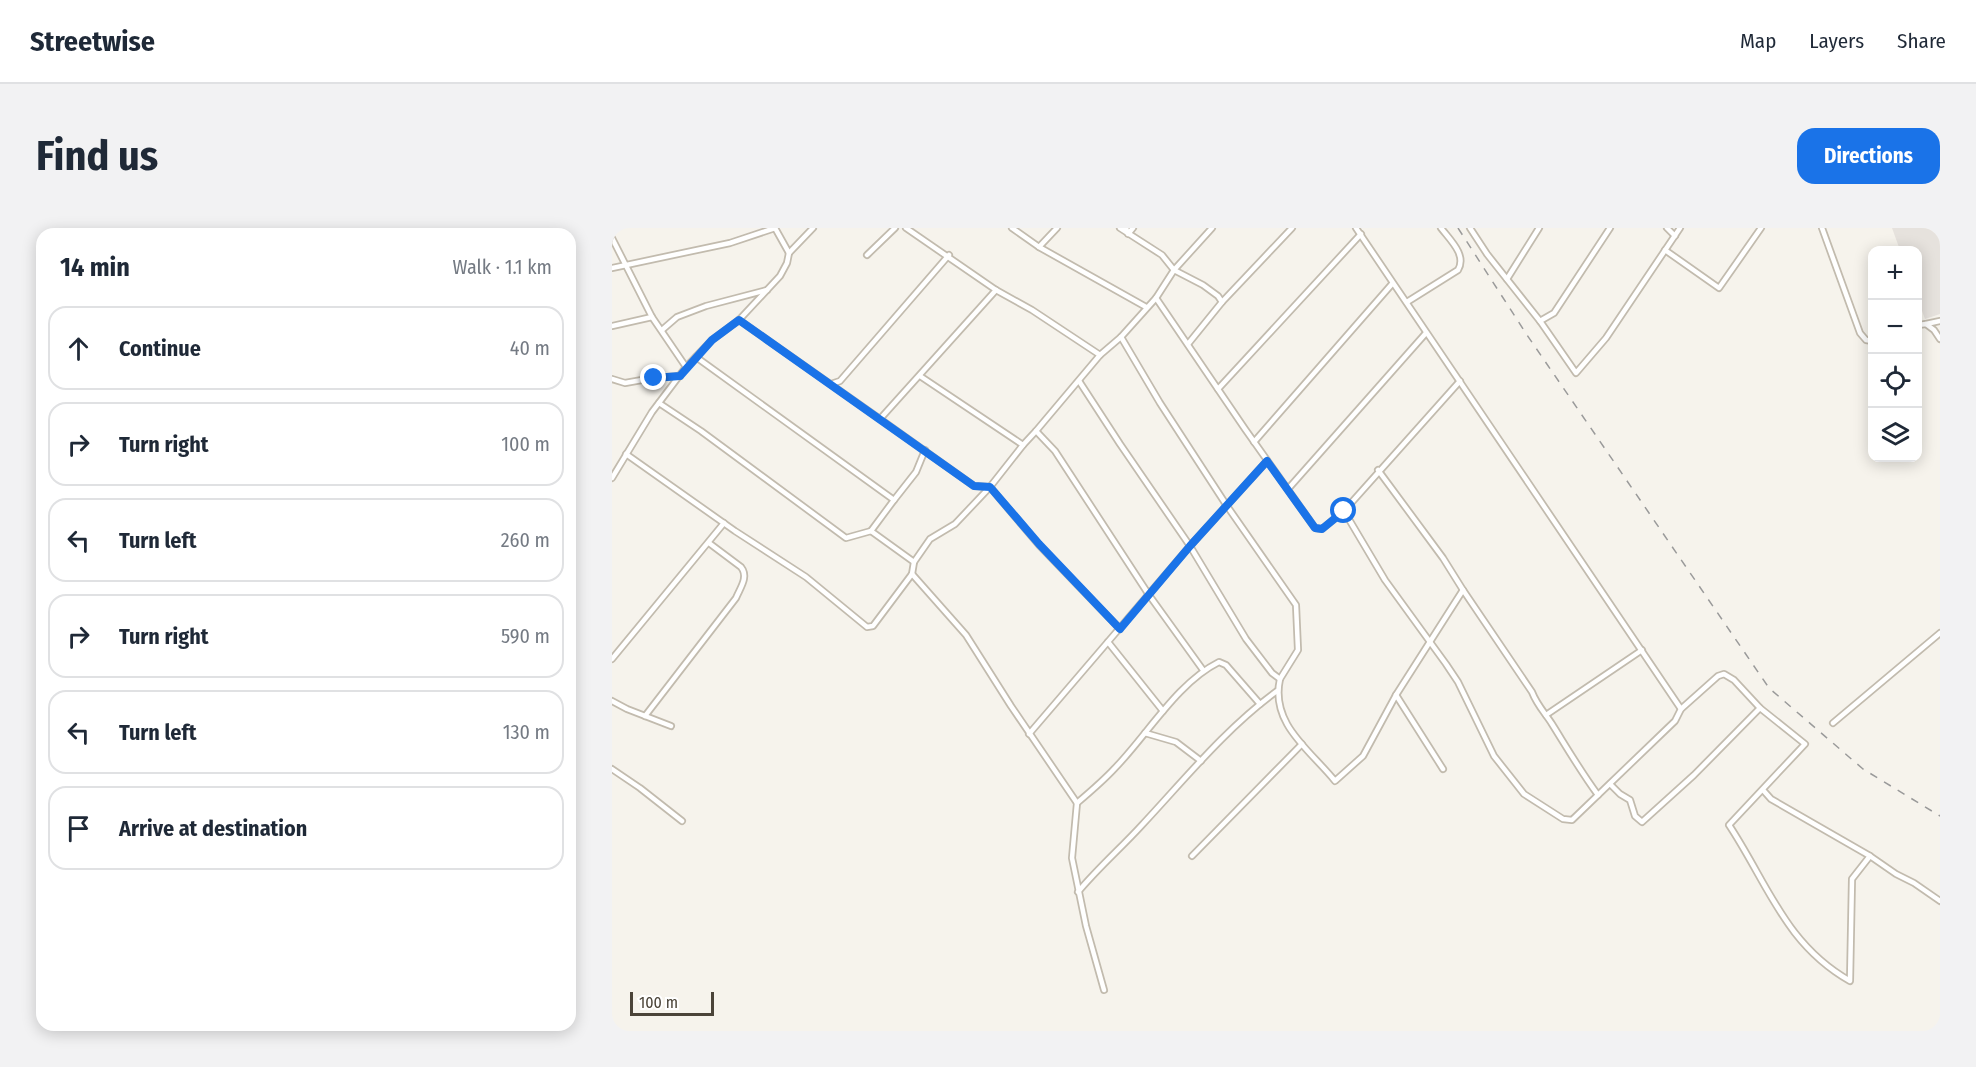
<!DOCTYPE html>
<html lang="en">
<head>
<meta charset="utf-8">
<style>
	body { margin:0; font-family:"Fira Sans Condensed",sans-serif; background:#f2f2f3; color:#1f2937 }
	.controls { position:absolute; right:18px; top:18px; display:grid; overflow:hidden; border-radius:12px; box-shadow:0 3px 15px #0003 }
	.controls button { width:54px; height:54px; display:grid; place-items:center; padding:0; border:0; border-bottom:2px solid #e0e1e3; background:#fff; color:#1f2937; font:30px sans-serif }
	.scale { position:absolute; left:18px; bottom:15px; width:84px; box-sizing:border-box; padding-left:6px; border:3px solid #4b4439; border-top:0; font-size:16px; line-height:21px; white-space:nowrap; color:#4b4439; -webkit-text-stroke:4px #fff; paint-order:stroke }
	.stop { position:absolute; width:18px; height:18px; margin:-14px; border:4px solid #1a73e8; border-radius:50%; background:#fff }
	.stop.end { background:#1a73e8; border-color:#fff; box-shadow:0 2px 6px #0008 }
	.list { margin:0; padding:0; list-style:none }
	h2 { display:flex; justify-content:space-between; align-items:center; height:78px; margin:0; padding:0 24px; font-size:26px }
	h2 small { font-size:20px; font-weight:400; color:#747a83 }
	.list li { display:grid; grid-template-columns:39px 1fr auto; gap:18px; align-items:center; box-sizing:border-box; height:84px; margin:0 12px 12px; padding:0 12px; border:2px solid #e0e1e3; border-radius:18px }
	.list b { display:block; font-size:22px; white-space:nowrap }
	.list em { font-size:20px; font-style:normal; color:#747a83 }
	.icon { flex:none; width:33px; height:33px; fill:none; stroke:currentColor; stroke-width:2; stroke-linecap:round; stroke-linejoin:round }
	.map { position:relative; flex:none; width:1328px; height:803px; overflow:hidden; border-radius:18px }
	header { display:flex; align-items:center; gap:36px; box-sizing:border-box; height:84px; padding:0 30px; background:#fff; border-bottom:2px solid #e0e1e3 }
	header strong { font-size:28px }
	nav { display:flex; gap:33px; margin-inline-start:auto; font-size:21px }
	.intro { display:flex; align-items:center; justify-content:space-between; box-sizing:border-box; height:144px; padding:0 36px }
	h1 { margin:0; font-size:42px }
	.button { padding:15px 27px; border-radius:18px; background:#1a73e8; color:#fff; font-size:21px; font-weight:700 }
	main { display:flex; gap:36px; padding:0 36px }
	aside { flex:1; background:#fff; border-radius:18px; box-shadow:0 3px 15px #0003 }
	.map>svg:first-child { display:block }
	.industrial { fill:#e6e2dd }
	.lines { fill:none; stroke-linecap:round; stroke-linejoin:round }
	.minor-casing { stroke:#c2bbae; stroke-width:8 }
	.minor { stroke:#fff; stroke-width:4.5 }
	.rail { stroke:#9a9a9a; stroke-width:1.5; stroke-dasharray:8 8; stroke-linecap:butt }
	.route { stroke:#1a73e8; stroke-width:8 }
</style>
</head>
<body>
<header>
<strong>Streetwise</strong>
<nav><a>Map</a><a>Layers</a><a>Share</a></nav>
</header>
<div class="intro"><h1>Find us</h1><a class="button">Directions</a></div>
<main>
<aside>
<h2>14 min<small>Walk · 1.1 km</small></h2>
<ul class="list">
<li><svg class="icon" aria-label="ahead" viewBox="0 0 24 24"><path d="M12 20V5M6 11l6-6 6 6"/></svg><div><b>Continue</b></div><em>40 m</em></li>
<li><svg class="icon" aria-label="right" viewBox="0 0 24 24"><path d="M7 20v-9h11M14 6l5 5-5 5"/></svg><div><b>Turn right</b></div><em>100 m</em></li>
<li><svg class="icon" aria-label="left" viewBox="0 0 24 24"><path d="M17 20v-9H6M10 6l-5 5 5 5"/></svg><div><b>Turn left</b></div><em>260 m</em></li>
<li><svg class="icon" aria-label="right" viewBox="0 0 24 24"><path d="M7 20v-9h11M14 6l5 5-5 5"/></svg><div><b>Turn right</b></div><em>590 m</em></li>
<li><svg class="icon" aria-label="left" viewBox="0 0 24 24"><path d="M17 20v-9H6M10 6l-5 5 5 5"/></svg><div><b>Turn left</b></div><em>130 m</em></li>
<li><svg class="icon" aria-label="arrive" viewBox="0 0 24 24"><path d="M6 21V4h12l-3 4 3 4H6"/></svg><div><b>Arrive at destination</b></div></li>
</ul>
</aside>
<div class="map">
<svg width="1328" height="803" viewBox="0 0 1328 803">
	<rect width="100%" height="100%" fill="#f6f3ec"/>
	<!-- industrial -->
	<polygon class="industrial" points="1280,0 1328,0 1328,86 1313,91 1306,72 1306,22 1288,22"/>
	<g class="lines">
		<!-- minor casing -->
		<g class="minor-casing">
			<g id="minor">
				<polyline points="163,0 177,25"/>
				<polyline points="294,0 384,62 420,82 488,127"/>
				<polyline points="400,0 427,19 445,0"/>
				<polyline points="508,0 550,27 562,42 591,57 606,68 610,74 576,116"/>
				<polyline points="514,0 516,6 521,0"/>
				<polyline points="600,0 562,42 544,70 633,201 703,300 710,301 732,283 848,153"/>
				<polyline points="744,0 1069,481"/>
				<polyline points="858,0 875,26 928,93 964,145 994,110 1068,0"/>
				<polyline points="1055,0 1063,8"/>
				<polyline points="1210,0 1248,105 1254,112 1260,113"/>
				<polyline points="0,10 40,89 74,139"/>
				<polyline points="427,19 534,79"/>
				<polyline points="1053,22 1107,60 1149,0"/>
				<polyline points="255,27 283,0"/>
				<polyline points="0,40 118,15 163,0"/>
				<polyline points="895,51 927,0"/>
				<polyline points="610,74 680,0"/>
				<path d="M 795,74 L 846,42 C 855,27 838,12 829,0"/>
				<polyline points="127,92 268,191 384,62"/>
				<polyline points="928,93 942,85 998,0"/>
				<polyline points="1314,96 1328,93"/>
				<polyline points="1306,97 1314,96 1322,102 1328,111"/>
				<polyline points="0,98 40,89"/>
				<polyline points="50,102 65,89 94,78 155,62"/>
				<polyline points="509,109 548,175 615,278 684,377 686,422 668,451"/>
				<polyline points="308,148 411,217 424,203 443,223 537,367 591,442"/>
				<polyline points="0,151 13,155 41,150 68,148"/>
				<path d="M 467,153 L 508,216 L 578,318 L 634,411 L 660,445 L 668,451 C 658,496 698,522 723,553 L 751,528 L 784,467 L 851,362"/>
				<polyline points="219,156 228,153 337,27"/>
				<polyline points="606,161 749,6"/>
				<polyline points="47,175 89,203 234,310 259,303"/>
				<polyline points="268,191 362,258 378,259 427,317 508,401"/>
				<polyline points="424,203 488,127 509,109 544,70"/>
				<polyline points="642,214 780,56"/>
				<polyline points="14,226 123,303 194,349 255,399 261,398 300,346 302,334 259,303 282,272 84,129"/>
				<path d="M 766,242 L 831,330 L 851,362 L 920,464 C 925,477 933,485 940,496 C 955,520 969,544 986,567"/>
				<polyline points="0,250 40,184 74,139 100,112 127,92 155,62 168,48 175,35 177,25 201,0"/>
				<polyline points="676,261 814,105"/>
				<polyline points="282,272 304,244 313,222"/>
				<path d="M 732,283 L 773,352 L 834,436 L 846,454 L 882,528 L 912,566 L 951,591 L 960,592 L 1063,493 L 1069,481 L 1106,448 L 1112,446 L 1122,452 L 1148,480 L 1193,516 L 1117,597 C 1156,656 1173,716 1238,753 L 1240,651 L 1258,628"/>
				<polyline points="302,334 318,311 343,296 378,259 411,217"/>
				<polyline points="300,346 354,407 399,478 465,575 460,630 474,698 492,762"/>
				<polyline points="496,414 551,483"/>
				<polyline points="0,431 112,295"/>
				<polyline points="784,467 831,541"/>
				<polyline points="0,473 15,481 59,498"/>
				<polyline points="934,487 1030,422"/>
				<path d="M 33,488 L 124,370 C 128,360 137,349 129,339 L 97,315"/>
				<polyline points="1221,495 1328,405"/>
				<polyline points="533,505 564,514 589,533"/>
				<polyline points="417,506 578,318 655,233"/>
				<polyline points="0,541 28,560 70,593"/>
				<polyline points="998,556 1008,566 1018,572 1023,588 1030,594 1082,547 1148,480"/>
				<polyline points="1151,562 1159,571 1258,628 1284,646 1302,655 1328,673"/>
				<path d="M 465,575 C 478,564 491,553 503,540 C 536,506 565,455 607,434 L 614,437 L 648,476"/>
				<polyline points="580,628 690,516"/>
				<path d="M 466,664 C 486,640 509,620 530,597 C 573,551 614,500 665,463"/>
			</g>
		</g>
		<!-- minor -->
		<use href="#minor" class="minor"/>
		<!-- rail -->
		<polyline class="rail" points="846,0 915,107 1157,460 1251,541 1328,588"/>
	</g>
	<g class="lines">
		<!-- route -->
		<polyline class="route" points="42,150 68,148 100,112 127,92 362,258 378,259 427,316 508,401 578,318 655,233 703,300 710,301 732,283"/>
	</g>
</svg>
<div class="controls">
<button>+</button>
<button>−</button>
<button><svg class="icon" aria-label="locate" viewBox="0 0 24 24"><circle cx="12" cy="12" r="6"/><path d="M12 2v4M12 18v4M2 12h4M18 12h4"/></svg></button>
<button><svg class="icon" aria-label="layers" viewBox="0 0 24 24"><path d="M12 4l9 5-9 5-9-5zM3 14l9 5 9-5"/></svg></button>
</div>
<div class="scale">100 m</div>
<div class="stop" style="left:732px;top:283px"></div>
<div class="stop end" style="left:42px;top:150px"></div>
</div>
</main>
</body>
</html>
